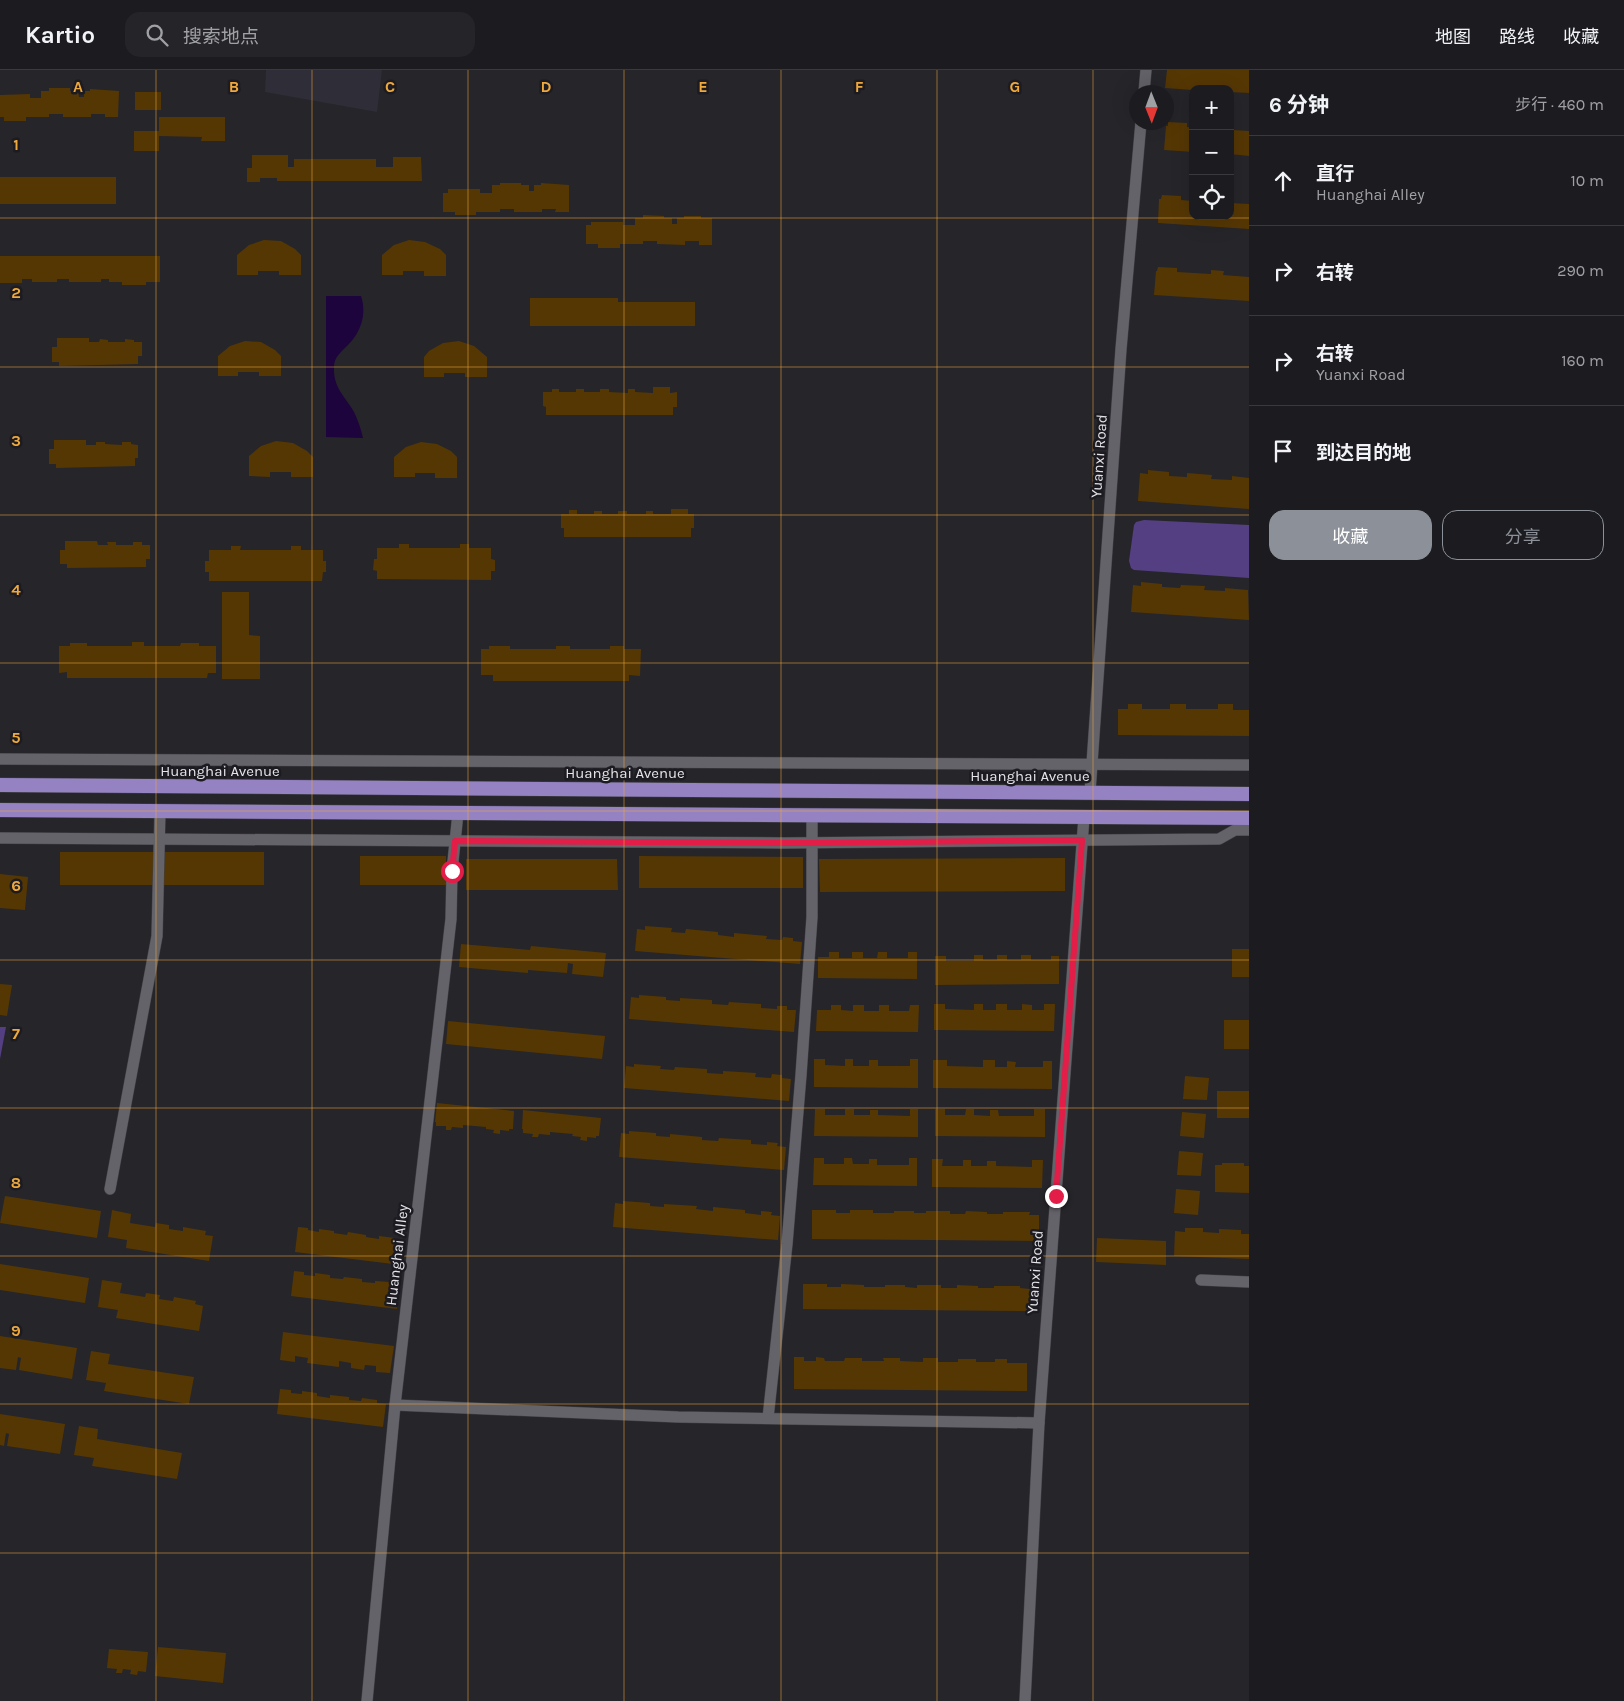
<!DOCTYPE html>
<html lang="zh">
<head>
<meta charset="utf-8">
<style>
	body { margin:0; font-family:Karla,"Noto Sans SC",sans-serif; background:#252529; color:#f1f3f6 }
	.controls { position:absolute; right:15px; top:15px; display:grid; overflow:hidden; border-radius:10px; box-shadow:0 5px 20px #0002 }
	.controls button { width:45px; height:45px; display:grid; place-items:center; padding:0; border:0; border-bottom:1px solid #3a3a3e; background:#1c1c20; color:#f1f3f6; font:25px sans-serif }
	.compass { position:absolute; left:1129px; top:15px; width:45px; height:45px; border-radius:50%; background:#1c1c20; box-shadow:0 5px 20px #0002; rotate:179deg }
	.stop { position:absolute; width:15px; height:15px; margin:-11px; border:4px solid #e11d48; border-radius:50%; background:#fff }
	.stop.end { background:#e11d48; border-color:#fff; box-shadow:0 1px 5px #0008 }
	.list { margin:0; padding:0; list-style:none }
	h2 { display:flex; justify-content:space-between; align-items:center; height:65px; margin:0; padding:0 20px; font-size:21px }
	h2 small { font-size:16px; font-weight:400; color:#a0a1a5 }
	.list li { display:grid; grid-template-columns:32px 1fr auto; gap:15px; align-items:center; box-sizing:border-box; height:90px; padding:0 20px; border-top:1px solid #3a3a3e }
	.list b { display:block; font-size:19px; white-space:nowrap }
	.list p { margin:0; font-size:16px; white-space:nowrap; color:#a0a1a5 }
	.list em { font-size:16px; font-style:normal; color:#a0a1a5 }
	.actions { display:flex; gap:10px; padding:15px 20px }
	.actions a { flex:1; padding:11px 0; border:1px solid #8c9099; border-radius:15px; text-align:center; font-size:18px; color:#8c9099 }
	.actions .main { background:#8c9099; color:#fff }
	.icon { flex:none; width:28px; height:28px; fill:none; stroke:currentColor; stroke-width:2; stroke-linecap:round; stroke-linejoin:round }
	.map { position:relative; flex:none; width:1249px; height:1631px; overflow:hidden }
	header { display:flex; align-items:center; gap:30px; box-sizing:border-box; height:70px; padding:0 25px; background:#1c1c20; border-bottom:1px solid #3a3a3e }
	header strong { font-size:24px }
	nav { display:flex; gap:28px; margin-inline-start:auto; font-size:18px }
	.search { width:350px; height:45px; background:#252529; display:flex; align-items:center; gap:12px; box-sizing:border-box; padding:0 18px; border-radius:15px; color:#a0a1a5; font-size:19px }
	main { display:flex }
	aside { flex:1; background:#1c1c20 }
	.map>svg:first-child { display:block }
	.built { fill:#2f2d38 }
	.green { fill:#543f82 }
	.water { fill:#1d043d }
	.building { fill:#553704 }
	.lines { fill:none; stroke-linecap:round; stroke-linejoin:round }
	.minor-casing { stroke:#424146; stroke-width:12 }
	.primary-casing { stroke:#424146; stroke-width:15 }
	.minor { stroke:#65636a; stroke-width:11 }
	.primary { stroke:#9482c3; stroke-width:14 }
	.route { stroke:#e11d48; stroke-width:6 }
	.grid { fill:none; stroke:#eea83c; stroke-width:1; stroke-opacity:0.55 }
	.labels { text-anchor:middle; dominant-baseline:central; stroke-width:5; stroke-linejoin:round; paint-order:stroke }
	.street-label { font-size:15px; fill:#e5e4e8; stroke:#1c1b21 }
	.grid-label { font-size:16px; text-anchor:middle; font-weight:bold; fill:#eea83c; stroke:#1c1b21; stroke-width:5; stroke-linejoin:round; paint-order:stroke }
</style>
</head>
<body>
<header>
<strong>Kartio</strong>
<div class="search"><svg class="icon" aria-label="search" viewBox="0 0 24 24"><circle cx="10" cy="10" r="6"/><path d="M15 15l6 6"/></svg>搜索地点</div>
<nav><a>地图</a><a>路线</a><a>收藏</a></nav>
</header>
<main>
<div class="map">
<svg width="1249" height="1631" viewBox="0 0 1249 1631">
	<rect width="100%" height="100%" fill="#26252a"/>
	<!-- built -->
	<polygon class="built" points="266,0 382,0 377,42 265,22"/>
	<!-- green -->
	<g class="green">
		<polygon points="1144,450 1249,455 1249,508 1134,500 1131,498 1129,491 1134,455 1136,452"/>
		<polygon points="0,957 6,957 0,989"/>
	</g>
	<!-- water -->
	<path class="water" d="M 326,226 L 361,226 C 367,244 361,262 348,275 C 341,282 334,287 334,297 C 333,318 345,326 354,342 C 358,350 361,359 363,368 L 326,367 Z"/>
	<!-- building -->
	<g class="building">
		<polygon points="1167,0 1249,0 1249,23 1230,22 1230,19 1193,20 1165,18"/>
		<polygon points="49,18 70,18 70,21 78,21 79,27 84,27 84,21 90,21 90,19 119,21 118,47 105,47 105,44 91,44 91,47 63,47 63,44 49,44 49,47 26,47 26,51 4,51 4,47 0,47 0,25 30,24 30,28 41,28 41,21 49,21"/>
		<rect x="135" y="22" width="26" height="18"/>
		<polygon points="159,47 225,47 225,71 201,71 202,67 159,66 159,81 134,81 134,61 159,61"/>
		<polygon points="1168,52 1187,53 1187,57 1193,58 1193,82 1164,80 1166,56 1168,56"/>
		<polygon points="1230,56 1234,56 1233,60 1249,61 1249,86 1230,84"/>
		<polygon points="252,85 288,85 288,97 294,97 294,89 376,89 376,97 393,97 393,87 421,87 422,111 277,111 277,108 260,108 260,112 247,112 247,98 252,98"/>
		<rect x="0" y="107" width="116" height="27"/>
		<polygon points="500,113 521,113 521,115 529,115 529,121 534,121 534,115 541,115 541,113 569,115 569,142 555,142 556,139 542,139 542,142 514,142 514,139 500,139 500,142 476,142 476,145 455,145 455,142 443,142 443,123 448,123 448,119 480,119 480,123 492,123 492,115 500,115"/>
		<polygon points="1162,125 1181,126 1181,130 1193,131 1193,146 1230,146 1230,133 1249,134 1249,159 1158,153 1159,129 1161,129"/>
		<polygon points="643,145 664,146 664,148 672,148 672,154 677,154 677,148 684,148 684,146 701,146 701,148 712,148 712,175 699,175 699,171 685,171 685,175 657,174 657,171 643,171 643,174 620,174 620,178 598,178 598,174 586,174 586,155 591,155 591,152 623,152 623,155 635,155 635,148 643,148"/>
		<polygon points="264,170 281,171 295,179 301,185 301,205 279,205 279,201 258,201 258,205 237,205 237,185 249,175"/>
		<polygon points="409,170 425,172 440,179 446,185 446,206 424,206 424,201 403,201 403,205 382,205 382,185 394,175"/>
		<polygon points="0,186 160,186 160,212 146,212 146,215 122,215 122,212 109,212 109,209 101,209 101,212 69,212 69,209 57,209 57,212 32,212 32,209 22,209 22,213 0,213"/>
		<polygon points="1158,197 1177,198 1177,202 1211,204 1211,200 1224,201 1223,205 1249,207 1249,231 1154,225 1156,201 1157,201"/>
		<polygon points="530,228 618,228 618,232 695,232 695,256 530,256"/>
		<polygon points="57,268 89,268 89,272 99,272 100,269 108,270 108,272 125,272 125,269 134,270 134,272 142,272 142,286 138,286 138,294 59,296 59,292 52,292 52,277 57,277"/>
		<polygon points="245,271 261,272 275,280 281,286 281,306 259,306 259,302 238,302 238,306 218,306 218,286 230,276"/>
		<polygon points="459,271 474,276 487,287 487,307 465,307 465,303 444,303 444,307 424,307 424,287 429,281 443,273"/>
		<polygon points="653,317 670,317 670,323 677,322 677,337 673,337 673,345 546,345 546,337 543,336 543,322 552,322 552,319 559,319 559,322 576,322 576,319 584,319 584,322 600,322 600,319 609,319 609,322 628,323 628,319 635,319 635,322 653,323"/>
		<polygon points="54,370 86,370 86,375 96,375 96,372 105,372 105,374 122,375 122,372 131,372 131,374 138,375 138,388 135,388 135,396 56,398 56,394 49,394 49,379 54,379"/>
		<polygon points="276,371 293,373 307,381 313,387 313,407 291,407 291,402 270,402 270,407 249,406 249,386 261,376"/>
		<polygon points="421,372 437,374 451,381 457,387 457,408 435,408 435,403 415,403 415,407 394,407 394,387 406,377"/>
		<polygon points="1148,400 1169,402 1169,406 1187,407 1187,403 1212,405 1211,409 1232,410 1232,406 1249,408 1249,439 1138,431 1140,403 1148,404"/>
		<polygon points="671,439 688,439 688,444 694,444 694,458 691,458 691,467 564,467 564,458 561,458 561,444 569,444 569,440 577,440 577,444 594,444 594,441 602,441 602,444 618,444 618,441 627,441 627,444 646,444 646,441 653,441 653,444 671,444"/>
		<polygon points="65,471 97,471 98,475 108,475 107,472 116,472 116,475 133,475 133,472 142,472 142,475 150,475 150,489 146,489 146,497 67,498 67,494 60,494 60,480 65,480"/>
		<polygon points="399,474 409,474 409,478 460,478 460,474 469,474 469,478 491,478 491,489 495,490 495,501 491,501 491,510 377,509 377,501 373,500 374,489 377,489 377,478 399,478"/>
		<polygon points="231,476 241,476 240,480 291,480 291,476 301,476 301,480 323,480 323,491 326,491 326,502 323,502 322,511 209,511 209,502 205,502 205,491 209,491 209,480 231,480"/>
		<polygon points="1141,512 1162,514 1162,517 1180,518 1181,515 1205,516 1204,520 1225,521 1225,518 1248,520 1249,550 1131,542 1133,515 1141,516"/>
		<polygon points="222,522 249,522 249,565 260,566 260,609 222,609"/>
		<polygon points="132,572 144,572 144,576 180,576 181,573 199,573 199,576 216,576 216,603 208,603 207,608 67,608 67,602 59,603 59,576 70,576 70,573 87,573 87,576 132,576"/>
		<polygon points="489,576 510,576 510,579 556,579 556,576 570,576 570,579 610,579 610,576 624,576 624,579 641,579 640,606 629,605 629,611 493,611 493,605 481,605 481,579 489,579"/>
		<polygon points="1128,634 1142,634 1142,639 1170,639 1170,634 1186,634 1186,639 1218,639 1218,634 1233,634 1233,640 1249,640 1249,666 1118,665 1118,639 1128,639"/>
		<rect x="60" y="782" width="204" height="33"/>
		<rect x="360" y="786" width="86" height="29"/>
		<polygon points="639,786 803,787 803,818 639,818"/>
		<polygon points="1065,788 1065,821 820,822 819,789"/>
		<polygon points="466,789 617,789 618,820 466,820"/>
		<polygon points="0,804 28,807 25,840 0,838"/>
		<polygon points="645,856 672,858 671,862 685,863 686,859 718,862 718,865 734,867 734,863 767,866 766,869 782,870 783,867 793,868 793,871 802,872 800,894 635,881 637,859 645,860"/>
		<polygon points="461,874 530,880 531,876 606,883 603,907 572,904 573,894 568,893 567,903 528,900 528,903 459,897"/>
		<rect x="1232" y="879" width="17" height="28"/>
		<polygon points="829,882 839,882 839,888 852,888 852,882 863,882 863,888 877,888 878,882 887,882 887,888 908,888 908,882 917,882 917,909 818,908 818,887 829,887"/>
		<polygon points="974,885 983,885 983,890 997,890 997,885 1007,885 1007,890 1021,890 1021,885 1031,885 1031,890 1051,890 1051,886 1059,886 1059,914 935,915 935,886 946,886 946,891 974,891"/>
		<polygon points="0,914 12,915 7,946 0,945"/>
		<polygon points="639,925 666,927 666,930 680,931 680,928 712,930 712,934 728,935 729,932 761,934 761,938 777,939 777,936 787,936 787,940 796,940 794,962 629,949 631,927 639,928"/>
		<polygon points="934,934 945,934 945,939 974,940 974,934 983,934 983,940 996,940 996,934 1007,934 1007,940 1022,940 1022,934 1032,935 1032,940 1044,940 1044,934 1055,934 1054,961 934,960"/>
		<polygon points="831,935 841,935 841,940 853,941 853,935 864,935 864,941 879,941 879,935 889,935 889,941 909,941 910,935 919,935 918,962 816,961 817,940 831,940"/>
		<rect x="1224" y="950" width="25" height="29"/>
		<polygon points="448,951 605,966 602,989 446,974"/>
		<polygon points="814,989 825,989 825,995 845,996 845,989 853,989 853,996 869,996 869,990 878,990 878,996 910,996 910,989 918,989 918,1018 814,1017"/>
		<polygon points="933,990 947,990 947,996 983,997 983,990 995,990 995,997 1007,997 1007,991 1016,992 1015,997 1043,997 1043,991 1052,991 1052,1019 933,1018"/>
		<polygon points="634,994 661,996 660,999 674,1000 675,997 707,999 707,1003 723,1004 723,1001 756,1003 755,1007 771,1008 772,1004 782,1005 782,1008 791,1009 789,1031 624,1018 626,996 634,997"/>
		<polygon points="1185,1006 1209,1008 1207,1030 1183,1029"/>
		<rect x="1217" y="1021" width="32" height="27"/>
		<polygon points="437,1033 514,1041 513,1059 509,1059 509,1061 500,1060 500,1064 493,1063 494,1060 486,1059 486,1057 463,1055 463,1058 452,1057 451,1060 446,1060 446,1056 436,1056 436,1052 435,1052"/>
		<polygon points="815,1039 825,1039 825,1045 845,1045 845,1039 854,1039 854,1045 870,1045 870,1040 878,1040 878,1045 910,1046 910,1039 918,1039 918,1067 814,1066"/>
		<polygon points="935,1039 945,1039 945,1045 965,1045 966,1039 974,1039 974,1045 990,1046 990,1040 998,1040 999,1046 1034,1046 1034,1039 1045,1039 1045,1067 935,1066"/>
		<polygon points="523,1040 601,1048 599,1066 596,1066 596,1068 587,1067 587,1071 580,1070 581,1067 572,1066 573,1064 550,1062 550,1065 539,1064 538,1067 532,1067 533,1064 523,1063 523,1059 522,1059"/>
		<polygon points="1182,1042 1206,1044 1204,1068 1180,1066"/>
		<polygon points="629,1061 656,1063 656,1066 670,1067 670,1064 702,1067 702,1070 718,1071 719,1068 751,1070 751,1074 767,1075 767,1072 778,1073 777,1076 786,1077 784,1100 619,1087 621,1063 629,1064"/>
		<polygon points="1179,1081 1203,1083 1201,1106 1177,1105"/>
		<polygon points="814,1088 824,1088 824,1094 844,1094 844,1088 852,1088 853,1094 869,1094 869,1089 877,1089 877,1095 909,1095 909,1088 917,1088 917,1116 813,1115"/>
		<polygon points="932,1089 943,1089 942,1096 963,1096 963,1090 971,1090 971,1096 987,1096 987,1091 996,1091 996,1096 1032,1097 1032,1090 1043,1090 1042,1118 932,1117"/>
		<polygon points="1222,1093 1244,1093 1244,1096 1249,1096 1249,1123 1215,1122 1215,1095 1222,1095"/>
		<polygon points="1176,1119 1200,1121 1198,1145 1174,1143"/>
		<polygon points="5,1126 101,1141 97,1168 0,1153"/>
		<polygon points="623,1131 650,1133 650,1136 664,1137 664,1134 697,1136 696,1139 713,1141 713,1137 745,1140 745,1143 761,1145 761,1141 772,1142 771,1145 780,1146 778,1170 613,1157 615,1133 623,1134"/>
		<polygon points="112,1140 131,1144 130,1153 155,1157 156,1153 169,1155 169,1159 183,1161 183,1157 206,1161 205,1165 213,1166 209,1191 126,1178 127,1170 108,1167"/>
		<polygon points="812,1140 836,1140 836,1143 850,1143 850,1140 873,1140 873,1143 894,1143 894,1141 914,1141 914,1143 926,1143 926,1141 950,1141 950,1144 965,1144 966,1141 987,1142 987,1144 1003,1144 1003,1142 1030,1142 1029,1145 1039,1145 1039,1171 812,1169"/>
		<polygon points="298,1157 308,1158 308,1160 319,1162 319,1159 334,1161 334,1163 347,1165 348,1162 366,1165 366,1167 379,1169 379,1166 395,1168 394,1171 404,1172 401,1195 295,1182"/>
		<polygon points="1185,1158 1203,1158 1203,1162 1219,1163 1219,1159 1241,1160 1241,1164 1249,1164 1249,1189 1174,1186 1175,1161 1185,1162"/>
		<polygon points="1097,1168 1166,1171 1166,1195 1096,1192"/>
		<polygon points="0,1194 89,1208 85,1233 0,1220"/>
		<polygon points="294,1201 304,1202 304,1205 315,1206 315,1203 330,1205 330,1208 343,1209 344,1207 362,1209 362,1212 375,1213 375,1211 390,1212 390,1215 400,1216 397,1239 291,1226"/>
		<polygon points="102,1210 122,1213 120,1223 145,1227 146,1223 160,1225 159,1229 173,1231 174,1227 196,1231 195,1234 203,1236 199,1261 116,1248 118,1240 98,1237"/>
		<polygon points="803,1214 827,1214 827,1217 841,1217 841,1214 864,1215 864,1217 885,1217 885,1215 905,1215 905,1217 917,1218 917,1215 941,1215 941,1218 957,1218 957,1215 978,1216 978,1218 994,1218 994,1216 1020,1216 1020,1218 1030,1219 1030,1241 803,1239"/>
		<polygon points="283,1262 394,1276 390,1303 376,1302 376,1296 365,1295 364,1300 351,1298 351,1293 339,1291 339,1297 307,1293 308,1288 295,1286 295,1292 280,1290"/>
		<polygon points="0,1266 77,1278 72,1309 19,1300 21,1288 18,1287 16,1300 0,1298"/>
		<polygon points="91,1281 110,1284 108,1294 194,1307 189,1334 104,1321 106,1313 86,1310"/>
		<polygon points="794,1287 804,1287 804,1291 816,1291 816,1287 824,1288 825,1291 844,1291 845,1288 862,1288 862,1291 884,1291 883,1288 900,1288 900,1291 923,1292 923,1288 938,1288 938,1292 958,1292 958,1289 976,1289 976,1292 995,1292 995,1289 1007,1289 1007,1293 1027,1293 1027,1321 794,1319"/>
		<polygon points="280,1319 291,1320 291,1323 302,1324 302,1321 317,1323 317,1326 330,1328 330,1325 349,1327 349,1330 361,1331 362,1328 377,1330 377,1333 386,1334 383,1357 277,1344"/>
		<polygon points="0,1344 65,1354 60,1384 7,1376 9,1364 6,1363 4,1376 0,1375"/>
		<polygon points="79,1356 98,1359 97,1369 182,1383 177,1409 92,1396 94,1388 74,1385"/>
		<polygon points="158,1577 226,1583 223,1613 155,1606"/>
		<polygon points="109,1579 148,1582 146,1602 138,1601 137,1605 130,1604 131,1600 123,1599 122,1603 116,1603 117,1599 107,1598"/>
	</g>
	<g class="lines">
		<!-- minor casing -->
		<g class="minor-casing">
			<g id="minor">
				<polyline points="1144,22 1146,0"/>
				<polyline points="0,689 1249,695"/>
				<polyline points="1090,722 1121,279 1141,52"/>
				<polyline points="0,768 784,773 1219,769 1235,760 1249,760"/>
				<polyline points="110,1119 157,866 160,741"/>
				<polyline points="1201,1210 1249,1212"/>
				<polyline points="395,1335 678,1347 1039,1353"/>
				<polyline points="768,1348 787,1174 801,1005 812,847 812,745"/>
				<polyline points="367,1631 395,1335 451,849 452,801 458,743"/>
				<polyline points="1025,1631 1039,1353 1084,747"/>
			</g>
		</g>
		<!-- primary casing -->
		<g class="primary-casing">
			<g id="primary">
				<polyline points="0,715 1249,724"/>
				<polyline points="0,740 1249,748"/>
			</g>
		</g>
		<!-- minor -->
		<use href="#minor" class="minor"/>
		<!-- primary -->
		<use href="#primary" class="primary"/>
	</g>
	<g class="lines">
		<!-- route -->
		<polyline class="route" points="452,801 455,771 811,773 1082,770 1056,1126"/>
	</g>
	<!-- grid -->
	<path class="grid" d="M 156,0 L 156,1631M 312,0 L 312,1631M 468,0 L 468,1631M 624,0 L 624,1631M 781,0 L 781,1631M 937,0 L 937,1631M 1093,0 L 1093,1631M 0,148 L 1249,148M 0,297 L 1249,297M 0,445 L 1249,445M 0,593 L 1249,593M 0,741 L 1249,741M 0,890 L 1249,890M 0,1038 L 1249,1038M 0,1186 L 1249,1186M 0,1334 L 1249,1334M 0,1483 L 1249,1483"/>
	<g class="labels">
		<!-- street labels -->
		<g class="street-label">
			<text transform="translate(1099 386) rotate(-86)">Yuanxi Road</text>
			<text x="220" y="701">Huanghai Avenue</text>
			<text x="625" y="703">Huanghai Avenue</text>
			<text x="1030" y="706">Huanghai Avenue</text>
			<text transform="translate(397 1185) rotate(-83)">Huanghai Alley</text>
			<text transform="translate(1035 1202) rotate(-86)">Yuanxi Road</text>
		</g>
	</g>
	<g class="grid-label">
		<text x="78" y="22">A</text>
		<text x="234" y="22">B</text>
		<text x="390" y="22">C</text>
		<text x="546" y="22">D</text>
		<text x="703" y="22">E</text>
		<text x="859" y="22">F</text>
		<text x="1015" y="22">G</text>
		<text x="16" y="80">1</text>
		<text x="16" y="228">2</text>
		<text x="16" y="376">3</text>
		<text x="16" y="525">4</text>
		<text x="16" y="673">5</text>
		<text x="16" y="821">6</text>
		<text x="16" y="969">7</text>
		<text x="16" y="1118">8</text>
		<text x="16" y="1266">9</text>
	</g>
</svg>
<div class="controls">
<button>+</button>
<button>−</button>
<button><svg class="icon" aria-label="locate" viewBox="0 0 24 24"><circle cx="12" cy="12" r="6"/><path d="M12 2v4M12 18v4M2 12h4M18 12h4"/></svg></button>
</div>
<svg class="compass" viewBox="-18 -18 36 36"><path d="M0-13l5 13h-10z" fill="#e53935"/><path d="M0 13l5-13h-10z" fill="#a0a1a5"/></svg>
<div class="stop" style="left:452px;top:801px"></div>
<div class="stop end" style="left:1056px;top:1126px"></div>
</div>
<aside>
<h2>6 分钟<small>步行 · 460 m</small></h2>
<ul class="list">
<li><svg class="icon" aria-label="ahead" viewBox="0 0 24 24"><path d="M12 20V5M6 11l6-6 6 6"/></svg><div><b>直行</b><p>Huanghai Alley</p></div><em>10 m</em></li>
<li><svg class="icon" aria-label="right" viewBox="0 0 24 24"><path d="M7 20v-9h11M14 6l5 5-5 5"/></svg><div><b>右转</b></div><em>290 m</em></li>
<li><svg class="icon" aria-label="right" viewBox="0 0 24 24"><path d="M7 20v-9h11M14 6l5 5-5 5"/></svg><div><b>右转</b><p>Yuanxi Road</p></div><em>160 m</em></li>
<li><svg class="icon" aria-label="arrive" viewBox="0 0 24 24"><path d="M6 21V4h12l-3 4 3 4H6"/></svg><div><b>到达目的地</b></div></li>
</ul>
<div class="actions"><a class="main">收藏</a><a>分享</a></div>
</aside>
</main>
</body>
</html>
